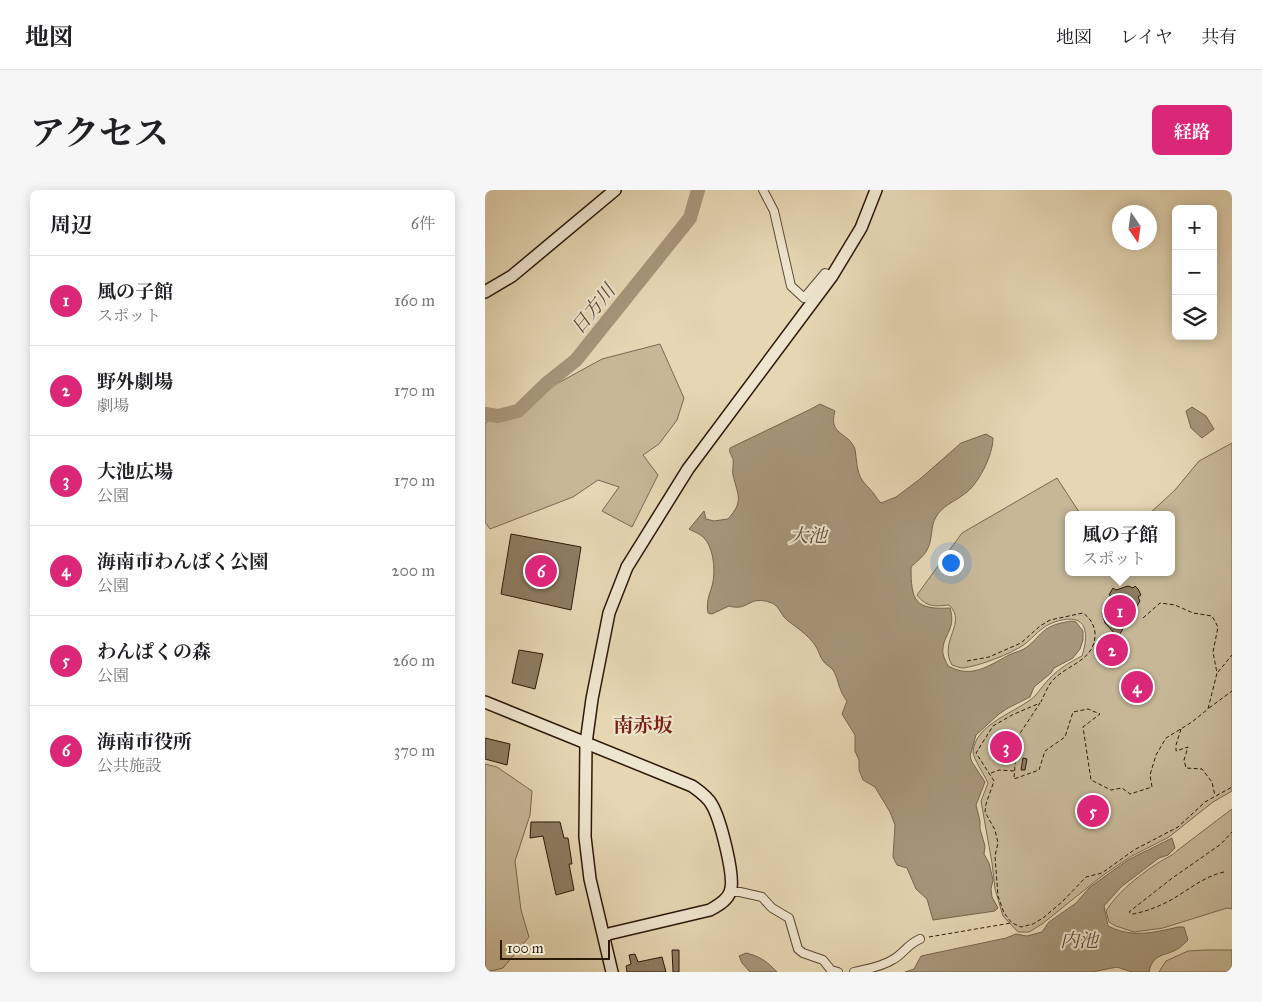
<!DOCTYPE html>
<html lang="ja">
<head>
<meta charset="utf-8">
<style>
	body { margin:0; font-family:"IM FELL Great Primer","Noto Serif JP",serif; background:#f6f6f6; color:#202124 }
	.controls { position:absolute; right:15px; top:15px; display:grid; overflow:hidden; border-radius:8px; box-shadow:0 2px 12px #0003 }
	.controls button { width:45px; height:45px; display:grid; place-items:center; padding:0; border:0; border-bottom:1px solid #e0e0e0; background:#fff; color:#202124; font:25px sans-serif }
	.compass { position:absolute; left:627px; top:15px; width:45px; height:45px; border-radius:50%; background:#fff; box-shadow:0 2px 12px #0003; rotate:167deg }
	.scale { position:absolute; left:15px; bottom:12px; width:110px; box-sizing:border-box; padding-left:5px; border:2px solid #2d1908; border-top:0; font-size:14px; line-height:18px; white-space:nowrap; color:#2d1908; -webkit-text-stroke:4px #eee5ce; paint-order:stroke }
	.you { position:absolute; left:465px; top:372px; width:18px; height:18px; margin:-12px; border:4px solid #fff; border-radius:50%; background:#1a73e8; box-shadow:0 0 0 8px #1a73e833 }
	.badge { display:grid; place-items:center; width:32px; height:32px; border-radius:50%; background:#db2777; color:#fff; font-size:16px; font-weight:700 }
	.pin { position:absolute; translate:-50% -50%; border:2px solid #fff; box-shadow:0 1px 5px #0006 }
	.popup { position:absolute; left:580px; top:321px; width:110px; height:65px; box-sizing:border-box; display:grid; place-content:center; border-radius:8px; background:#fff; filter:drop-shadow(0 1px 4px #0005); font-size:16px; white-space:nowrap; color:#757577 }
	.popup b { font-size:19px; color:#202124 }
	.popup::after { content:''; position:absolute; left:50%; top:100%; margin-left:-10px; border:10px solid transparent; border-top-color:#fff }
	.list { margin:0; padding:0; list-style:none }
	h2 { display:flex; justify-content:space-between; align-items:center; height:65px; margin:0; padding:0 20px; font-size:21px }
	h2 small { font-size:16px; font-weight:400; color:#757577 }
	.list li { display:grid; grid-template-columns:32px 1fr auto; gap:15px; align-items:center; box-sizing:border-box; height:90px; padding:0 20px; border-top:1px solid #e0e0e0 }
	.list b { display:block; font-size:19px; white-space:nowrap }
	.list p { margin:0; font-size:16px; white-space:nowrap; color:#757577 }
	.list em { font-size:16px; font-style:normal; color:#757577 }
	.icon { flex:none; width:28px; height:28px; fill:none; stroke:currentColor; stroke-width:2; stroke-linecap:round; stroke-linejoin:round }
	.map { position:relative; flex:none; width:747px; height:782px; overflow:hidden; border-radius:8px }
	header { display:flex; align-items:center; gap:30px; box-sizing:border-box; height:70px; padding:0 25px; background:#fff; border-bottom:1px solid #e0e0e0 }
	header strong { font-size:24px }
	nav { display:flex; gap:28px; margin-inline-start:auto; font-size:18px }
	.intro { display:flex; align-items:center; justify-content:space-between; box-sizing:border-box; height:120px; padding:0 30px }
	h1 { margin:0; font-size:35px }
	.button { padding:12px 22px; border-radius:8px; background:#db2777; color:#fff; font-size:18px; font-weight:700 }
	main { display:flex; gap:30px; padding:0 30px }
	aside { flex:1; background:#fff; border-radius:8px; box-shadow:0 2px 12px #0003 }
	.map>svg:first-child { display:block }
	.green { fill:#c6b797; stroke:#7a6850 }
	.water { fill:#a6967a; stroke:#76644c }
	.lines { fill:none; stroke-linecap:round; stroke-linejoin:round }
	.river { stroke:#a6967a; stroke-width:14 }
	.building { fill:#8d7c61; stroke:#2d1908 }
	.street-casing { stroke:#5b4833; stroke-width:10 }
	.secondary-casing { stroke:#2d1908; stroke-width:14 }
	.path { stroke:#2d1908; stroke-width:1; stroke-dasharray:4 2.5; stroke-linecap:butt }
	.street { stroke:#eee5ce; stroke-width:8 }
	.secondary { stroke:#eee5ce; stroke-width:11 }
	.labels { text-anchor:middle; dominant-baseline:central; stroke-width:4; stroke-linejoin:round; paint-order:stroke }
	.water-label { font-size:19px; font-style:italic; fill:#5d4b36; stroke:#eee5ce }
	.quarter-label { font-size:20px; font-weight:bold; fill:#7a1f14; stroke:#eee5ce }
</style>
</head>
<body>
<header>
<strong>地図</strong>
<nav><a>地図</a><a>レイヤ</a><a>共有</a></nav>
</header>
<div class="intro"><h1>アクセス</h1><a class="button">経路</a></div>
<main>
<aside>
<h2>周辺<small>6件</small></h2>
<ul class="list">
<li><span class="badge">1</span><div><b>風の子館</b><p>スポット</p></div><em>160 m</em></li>
<li><span class="badge">2</span><div><b>野外劇場</b><p>劇場</p></div><em>170 m</em></li>
<li><span class="badge">3</span><div><b>大池広場</b><p>公園</p></div><em>170 m</em></li>
<li><span class="badge">4</span><div><b>海南市わんぱく公園</b><p>公園</p></div><em>200 m</em></li>
<li><span class="badge">5</span><div><b>わんぱくの森</b><p>公園</p></div><em>260 m</em></li>
<li><span class="badge">6</span><div><b>海南市役所</b><p>公共施設</p></div><em>370 m</em></li>
</ul>
</aside>
<div class="map">
<svg width="747" height="782" viewBox="0 0 747 782">
	<rect width="100%" height="100%" fill="#e5d7b4"/>
	<filter id="stains"><feTurbulence type="fractalNoise" baseFrequency=".004" numOctaves="4"/><feColorMatrix values="0 0 0 0 .2 0 0 0 0 .09 0 0 0 0 .02 0 0 0 .5 -.17"/></filter>
	<radialGradient id="worn" r=".72"><stop offset=".6" stop-color="#630" stop-opacity="0"/><stop offset="1" stop-color="#630" stop-opacity=".3"/></radialGradient>
	<!-- green -->
	<g class="green">
		<polygon points="175,154 199,208 192,230 174,254 158,265 173,285 147,337 117,321 134,297 113,290 88,307 5,339 0,332 0,233 117,169"/>
		<path d="M 747,253 L 747,601 L 728,612 L 684,647 L 645,667 L 617,686 L 557,734 L 544,742 L 533,742 L 518,726 L 510,699 L 507,673 L 496,611 L 503,593 C 500,586 488,568 488,562 C 490,533 533,522 550,506 C 555,500 560,493 565,488 C 575,478 585,472 597,466 C 606,438 599,421 567,433 C 556,437 549,447 540,454 C 526,464 494,476 478,478 C 474,478 471,476 467,475 C 453,451 483,433 464,415 C 450,416 442,418 432,405 L 477,343 L 572,288 L 596,325 L 584,325 L 584,382 L 686,382 L 686,325 L 663,325 L 690,300 L 714,271 Z"/>
		<polygon points="0,574 12,577 47,601 45,625 30,671 36,720 44,747 18,778 2,782 0,782"/>
		<path d="M 747,619 L 747,719 L 742,718 L 678,738 L 649,742 L 631,736 L 624,732 L 621,721 C 632,703 652,687 670,675 C 678,669 686,667 693,660 Z"/>
		<polygon points="721,760 747,760 747,782 674,782 681,771 703,761"/>
	</g>
	<!-- water -->
	<g class="water">
		<path d="M 335,214 L 350,221 C 343,246 363,241 370,259 C 371,264 371,270 372,275 C 374,286 376,290 384,298 C 389,303 391,308 396,313 L 411,307 L 435,289 L 476,253 L 501,244 L 508,248 C 508,265 493,296 478,305 C 469,312 457,316 451,327 C 445,336 448,350 442,360 C 439,366 431,372 426,377 C 426,411 430,420 465,418 C 472,441 456,445 458,464 C 459,468 461,472 463,476 C 487,489 503,476 524,465 C 530,462 537,461 542,457 C 557,445 556,438 576,433 C 582,432 585,430 591,432 L 598,441 L 598,450 L 595,459 L 588,468 L 569,478 L 566,483 L 549,497 L 545,507 L 523,518 L 514,524 L 491,545 L 485,566 L 487,572 L 500,592 L 491,615 L 495,631 L 495,639 L 500,656 L 499,664 L 504,673 L 508,690 L 506,699 L 507,707 L 513,718 L 510,721 L 448,730 L 442,709 L 431,699 L 422,678 L 412,675 L 408,667 L 410,635 L 405,622 L 390,597 L 378,590 L 374,580 L 374,570 L 370,561 L 370,545 L 357,524 L 362,511 C 354,502 354,490 348,480 C 346,477 341,475 339,472 C 335,468 334,461 330,455 C 323,445 311,437 302,430 C 296,425 294,416 287,413 C 263,404 264,422 244,416 L 227,424 L 223,423 C 221,412 224,406 227,396 C 231,382 229,357 218,347 C 214,343 209,342 204,339 L 219,321 L 221,329 L 229,331 L 243,329 C 259,311 253,306 248,285 C 247,280 249,274 248,269 C 246,264 244,263 245,258 L 326,219 Z"/>
		<polygon points="707,217 721,226 729,239 717,248 706,238 701,221"/>
		<path d="M 687,648 L 690,658 L 683,665 L 674,668 L 636,697 L 619,716 L 623,736 C 647,748 668,743 693,737 L 699,737 L 703,750 C 700,753 697,756 694,758 C 681,767 668,762 664,782 L 647,782 L 632,777 L 607,782 L 420,782 L 429,779 L 436,766 L 521,748 L 531,744 L 542,746 L 557,742 L 564,732 L 591,713 L 604,698 L 619,687 L 643,670 Z"/>
		<path d="M 261,763 C 274,766 283,772 292,782 L 265,782 L 257,773 L 254,766 Z"/>
	</g>
	<g class="lines">
		<!-- river -->
		<polyline class="river" points="0,224 13,226 33,221 61,194 91,170 205,28 213,0"/>
	</g>
	<!-- building -->
	<g class="building">
		<polygon points="26,344 96,357 86,420 16,404"/>
		<polygon points="643,396 648,398 650,396 653,399 656,405 653,407 655,411 633,447 620,433 617,423 626,418 624,412 627,406 624,405 628,398 631,400"/>
		<polygon points="34,460 58,464 50,499 27,493"/>
		<polygon points="0,548 25,554 22,575 0,569"/>
		<polygon points="538,568 542,569 540,580 536,580"/>
		<polygon points="46,632 75,632 79,648 83,648 87,674 84,674 89,700 71,705 58,646 45,648"/>
		<polygon points="187,760 194,760 194,782 188,782"/>
		<polygon points="150,764 153,772 177,767 181,782 142,782 141,776 146,774 144,765"/>
	</g>
	<g class="lines">
		<!-- street casing -->
		<g class="street-casing">
			<g id="street">
				<polyline points="278,0 289,21 306,96 319,108 340,83 347,86"/>
				<polyline points="245,702 255,702 277,707 287,718 304,728 313,759 318,763 338,770 346,780 353,782"/>
				<path d="M 369,782 C 382,779 396,777 407,770 C 419,764 421,755 435,749"/>
			</g>
		</g>
		<!-- secondary casing -->
		<g class="secondary-casing">
			<g id="secondary">
				<polyline points="0,102 27,86 130,0"/>
				<path d="M 0,512 L 207,596 C 214,601 223,607 227,615 C 235,629 251,688 245,702 C 242,711 232,716 225,720 L 119,745"/>
				<polyline points="127,782 105,689 100,647 101,553 107,509 124,423 142,377 203,279 347,86 376,38 391,0"/>
			</g>
		</g>
		<!-- path -->
		<g class="path">
			<polyline points="658,428 675,413 690,415 708,423 727,426 733,437 728,462 732,483 723,519 707,532 681,548 671,565 665,585 667,597 645,604 637,598 626,600 606,590 598,537 615,524 603,519 588,522 580,547 560,561 554,580 529,589 532,548 555,513 527,525 508,536 491,563 509,591 501,614 500,622 510,640 513,653 510,666 513,706 519,723 527,733 536,737 548,734 558,728 577,712 601,687 617,683 649,660 693,637 720,612 747,597"/>
			<path d="M 482,471 L 504,467 L 536,453 L 555,436 L 565,430 L 598,423 C 605,428 609,434 610,443 C 611,471 582,474 567,491 C 563,496 559,505 556,512"/>
			<polyline points="733,482 747,465"/>
			<polyline points="724,518 747,501"/>
			<polyline points="696,539 691,555 691,561 703,557 699,570 701,578 717,579 727,592 730,606"/>
			<polyline points="506,583 514,580 529,581"/>
			<path d="M 739,682 C 721,686 707,697 691,707 C 678,715 663,721 648,724 L 644,722 L 686,689 L 736,654 L 747,642"/>
			<polyline points="444,747 526,733"/>
		</g>
		<!-- street -->
		<use href="#street" class="street"/>
		<!-- secondary -->
		<use href="#secondary" class="secondary"/>
	</g>
	<g class="labels">
		<!-- water labels -->
		<g class="water-label">
			<text transform="translate(108 119) rotate(-51)">日方川</text>
			<text x="323" y="345">大池</text>
			<text x="594" y="750">内池</text>
		</g>
		<!-- quarter labels -->
		<g class="quarter-label">
			<text x="158" y="535">南赤坂</text>
		</g>
	</g>
	<rect width="100%" height="100%" filter="url(#stains)"/>
	<rect width="100%" height="100%" fill="url(#worn)"/>
</svg>
<div class="controls">
<button>+</button>
<button>−</button>
<button><svg class="icon" aria-label="layers" viewBox="0 0 24 24"><path d="M12 4l9 5-9 5-9-5zM3 14l9 5 9-5"/></svg></button>
</div>
<svg class="compass" viewBox="-18 -18 36 36"><path d="M0-13l5 13h-10z" fill="#e53935"/><path d="M0 13l5-13h-10z" fill="#757577"/></svg>
<div class="scale">100 m</div>
<div class="you"></div>
<div class="pin badge" style="left:635px;top:421px">1</div>
<div class="popup"><b>風の子館</b>スポット</div>
<div class="pin badge" style="left:627px;top:460px">2</div>
<div class="pin badge" style="left:521px;top:557px">3</div>
<div class="pin badge" style="left:652px;top:497px">4</div>
<div class="pin badge" style="left:608px;top:621px">5</div>
<div class="pin badge" style="left:56px;top:381px">6</div>
</div>
</main>
</body>
</html>
